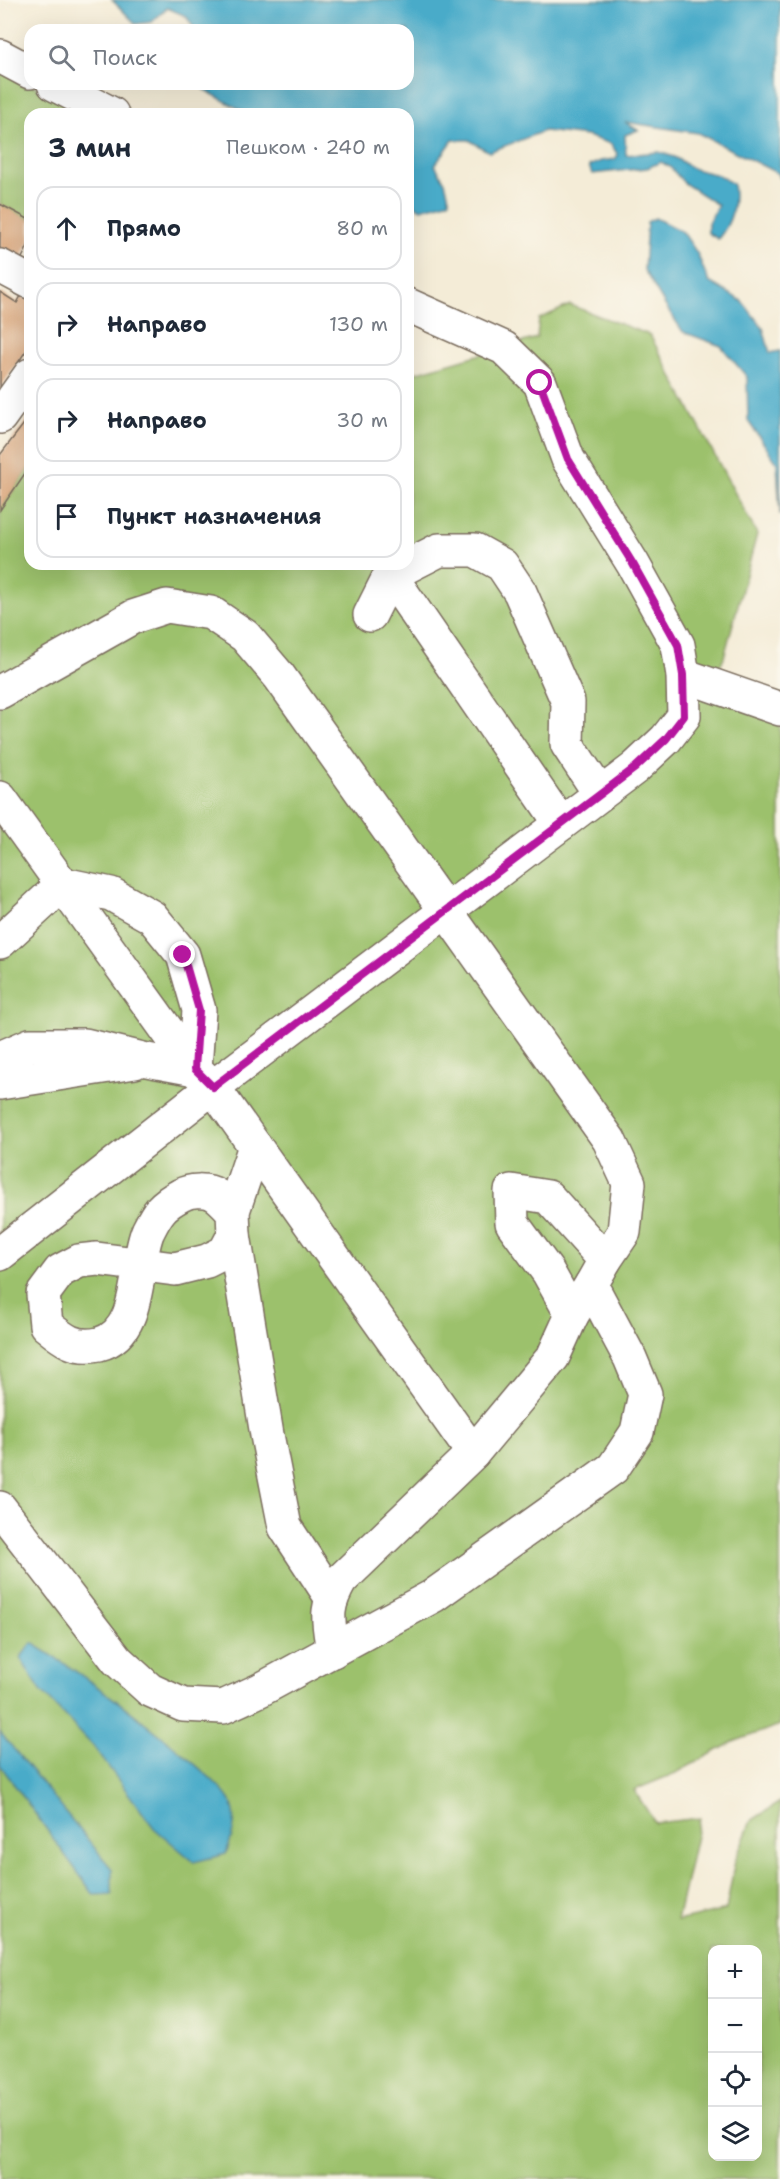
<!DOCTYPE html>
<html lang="ru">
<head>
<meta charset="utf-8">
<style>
	body { margin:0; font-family:"Shantell Sans",sans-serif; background:#f6f6f7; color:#1f2937 }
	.controls { position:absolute; right:18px; bottom:18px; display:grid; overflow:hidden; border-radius:12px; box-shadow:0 6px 24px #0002 }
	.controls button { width:54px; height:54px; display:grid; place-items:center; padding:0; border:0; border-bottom:2px solid #e0e1e3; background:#fff; color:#1f2937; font:30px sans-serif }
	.stop { position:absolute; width:18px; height:18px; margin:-14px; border:4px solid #b5179e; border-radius:50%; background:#fff }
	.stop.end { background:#b5179e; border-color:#fff; box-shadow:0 2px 6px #0008 }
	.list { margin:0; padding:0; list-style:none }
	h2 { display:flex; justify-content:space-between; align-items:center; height:78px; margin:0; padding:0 24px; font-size:26px }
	h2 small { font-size:20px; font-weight:400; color:#747a83 }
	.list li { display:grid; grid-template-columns:39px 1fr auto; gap:18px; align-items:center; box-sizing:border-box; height:84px; margin:0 12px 12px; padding:0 12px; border:2px solid #e0e1e3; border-radius:18px }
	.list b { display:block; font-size:22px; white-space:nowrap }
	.list em { font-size:20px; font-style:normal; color:#747a83 }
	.icon { flex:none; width:33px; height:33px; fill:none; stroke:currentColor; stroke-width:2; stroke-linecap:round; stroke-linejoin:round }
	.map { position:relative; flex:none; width:780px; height:2179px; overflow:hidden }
	.search { position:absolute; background:#fff; box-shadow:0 6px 24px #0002; left:24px; top:24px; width:390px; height:66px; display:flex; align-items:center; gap:15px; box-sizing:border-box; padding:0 21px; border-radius:18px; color:#747a83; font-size:22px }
	.panel { position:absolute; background:#fff; box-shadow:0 6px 24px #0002; left:24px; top:108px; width:390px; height:462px; border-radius:18px }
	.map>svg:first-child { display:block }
	.green { fill:#9cc16c; stroke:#6c7645; stroke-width:1.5; fill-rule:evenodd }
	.water { fill:#4aabc9; stroke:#426a74; stroke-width:1.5 }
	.building { fill:#d79e70 }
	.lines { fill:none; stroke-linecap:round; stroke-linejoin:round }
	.minor-casing { stroke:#7c6e5f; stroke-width:36 }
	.minor { stroke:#fff; stroke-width:33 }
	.route { stroke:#b5179e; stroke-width:8 }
</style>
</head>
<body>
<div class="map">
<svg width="780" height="2179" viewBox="0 0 780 2179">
	<rect width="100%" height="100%" fill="#fbf7ec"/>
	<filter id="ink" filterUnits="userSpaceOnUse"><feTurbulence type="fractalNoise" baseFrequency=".0167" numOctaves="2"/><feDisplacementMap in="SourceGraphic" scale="12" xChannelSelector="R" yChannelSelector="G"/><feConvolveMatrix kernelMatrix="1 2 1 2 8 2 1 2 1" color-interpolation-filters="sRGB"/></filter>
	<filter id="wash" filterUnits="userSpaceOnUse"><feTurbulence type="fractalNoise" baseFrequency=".008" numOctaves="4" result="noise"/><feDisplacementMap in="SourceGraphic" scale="24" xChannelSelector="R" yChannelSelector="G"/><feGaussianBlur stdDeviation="1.35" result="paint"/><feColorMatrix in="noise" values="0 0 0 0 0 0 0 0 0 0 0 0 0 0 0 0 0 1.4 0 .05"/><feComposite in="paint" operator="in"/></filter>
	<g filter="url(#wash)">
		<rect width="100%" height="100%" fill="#f4ecd7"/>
		<!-- green -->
		<g class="green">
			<polygon points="0,68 86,114 30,114 30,220 0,204"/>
			<path d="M 570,305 L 650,335 L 757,534 L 724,657 L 706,698 L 780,709 L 780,1725 L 733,1742 L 678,1772 L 634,1790 L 655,1823 L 700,1818 L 677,1921 L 726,1910 L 735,1861 L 751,1821 L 780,1802 L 780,2179 L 0,2179 L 0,510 L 30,466 L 30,564 L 408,564 L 408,375 L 537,338 L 539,319 ZM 712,1950 L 758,1950 L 758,2156 L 712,2156 Z"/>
		</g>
		<!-- water -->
		<g class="water">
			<path d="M 112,0 L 780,0 L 780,178 L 777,173 L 698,133 L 625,122 L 638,130 L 625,135 L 626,155 L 659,152 L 674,157 L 694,169 L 718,175 L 733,184 C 736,205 732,222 718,239 L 708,233 L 708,223 L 718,205 L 684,183 L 670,167 L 661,162 L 647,168 L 592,174 L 589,166 L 601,161 L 615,159 L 618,155 L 611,144 L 587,136 L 544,131 L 489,152 L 469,140 L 453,140 L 435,165 L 445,182 L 450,201 L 421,209 L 408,201 L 408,114 L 248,114 L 203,89 L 203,84 L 408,84 L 408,30 L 195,30 L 186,16 L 167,8 L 152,22 L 136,24 Z"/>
			<polygon points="655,218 683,232 697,253 709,282 742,301 763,328 770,353 780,351 780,515 777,463 748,421 747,377 721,346 683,332 665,305 644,270 647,222"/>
			<path d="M 32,1643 C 85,1675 133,1712 181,1752 C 197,1767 218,1782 230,1801 C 240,1816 231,1839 226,1854 L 194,1862 L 154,1828 L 93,1746 L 41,1691 L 20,1658 Z"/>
			<polygon points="0,1732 112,1869 112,1894 94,1895 0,1765"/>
		</g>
		<g id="blocks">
			<!-- building -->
			<g class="building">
				<polygon points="0,204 30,220 30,242 21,260 0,248"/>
				<polygon points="0,292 17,303 21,296 30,301 30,345 0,389"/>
				<polygon points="30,416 30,466 0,510 0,455"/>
			</g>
		</g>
	</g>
	<g filter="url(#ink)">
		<use href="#blocks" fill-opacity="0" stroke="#7c6e5f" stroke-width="1.5"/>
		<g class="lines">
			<!-- minor casing -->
			<g class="minor-casing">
				<g id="minor">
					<polyline points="0,56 30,72"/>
					<polyline points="54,84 112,114"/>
					<polyline points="0,266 30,282"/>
					<polyline points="408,305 504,348 540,383 568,459 633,564 678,645 683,675 780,709"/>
					<polyline points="0,417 30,375"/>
					<polyline points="370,615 390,575"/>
					<polyline points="0,692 133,617 167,606 211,613 245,636 279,676 609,1140 629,1183 624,1232 605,1260 591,1285 630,1358 645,1394 637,1432 613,1468 433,1596 260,1690 223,1707 183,1705 150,1690 117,1660 0,1508"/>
					<polyline points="0,798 195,1069 213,1087 473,1453"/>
					<polyline points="561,824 390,575 439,550 475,550 502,565 520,592 568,702 567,744 600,794"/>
					<polyline points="0,942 63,884 111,894 152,917 183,955 199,1010 195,1069 147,1060 85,1045 30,1045 0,1058"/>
					<polyline points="0,1083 135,1062"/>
					<polyline points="255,1146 233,1211 234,1235 267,1435 285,1527 331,1597"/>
					<path d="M 233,1211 C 228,1206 222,1199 216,1195 C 207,1189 190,1190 181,1195 C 162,1205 158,1211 148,1231 C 134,1263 143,1333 99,1344 C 75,1349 64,1340 46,1325 L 43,1294 L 60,1271 L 79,1261 L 97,1259 L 175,1269 L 207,1261 L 225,1252 L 234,1235"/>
					<polyline points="0,1254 213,1087 635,768 666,739 684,716 683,675"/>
					<polyline points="572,1315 548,1272 512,1223 511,1191 548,1197 605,1260"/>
					<path d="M 333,1651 C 328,1619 324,1609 341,1580 L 473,1453 L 553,1357 L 572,1315 L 591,1285"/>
				</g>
			</g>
			<!-- minor -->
			<use href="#minor" class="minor"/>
		</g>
	</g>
	<g class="lines" filter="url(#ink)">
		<!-- route -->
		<polyline class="route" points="183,955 199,1010 195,1069 213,1087 635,768 666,739 684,716 683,675 678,645 633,564 568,459 540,383"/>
	</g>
</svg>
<div class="controls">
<button>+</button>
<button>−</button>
<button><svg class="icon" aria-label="locate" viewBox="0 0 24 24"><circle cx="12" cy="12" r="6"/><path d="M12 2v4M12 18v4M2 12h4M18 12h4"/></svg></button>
<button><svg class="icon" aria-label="layers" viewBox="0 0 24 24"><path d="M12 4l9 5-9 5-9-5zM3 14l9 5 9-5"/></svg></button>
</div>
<div class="stop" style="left:540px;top:383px"></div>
<div class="stop end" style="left:183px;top:955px"></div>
<div class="search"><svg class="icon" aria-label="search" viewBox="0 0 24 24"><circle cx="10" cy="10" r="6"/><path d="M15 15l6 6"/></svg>Поиск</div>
<section class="panel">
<h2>3 мин<small>Пешком · 240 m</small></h2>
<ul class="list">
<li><svg class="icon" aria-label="ahead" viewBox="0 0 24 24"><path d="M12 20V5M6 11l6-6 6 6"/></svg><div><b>Прямо</b></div><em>80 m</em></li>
<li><svg class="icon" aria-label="right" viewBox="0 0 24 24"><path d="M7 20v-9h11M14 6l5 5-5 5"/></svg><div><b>Направо</b></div><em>130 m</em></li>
<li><svg class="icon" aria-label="right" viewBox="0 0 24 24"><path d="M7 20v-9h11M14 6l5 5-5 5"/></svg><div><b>Направо</b></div><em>30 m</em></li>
<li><svg class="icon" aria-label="arrive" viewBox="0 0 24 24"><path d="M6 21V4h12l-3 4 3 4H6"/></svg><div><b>Пункт назначения</b></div></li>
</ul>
</section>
</div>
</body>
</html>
